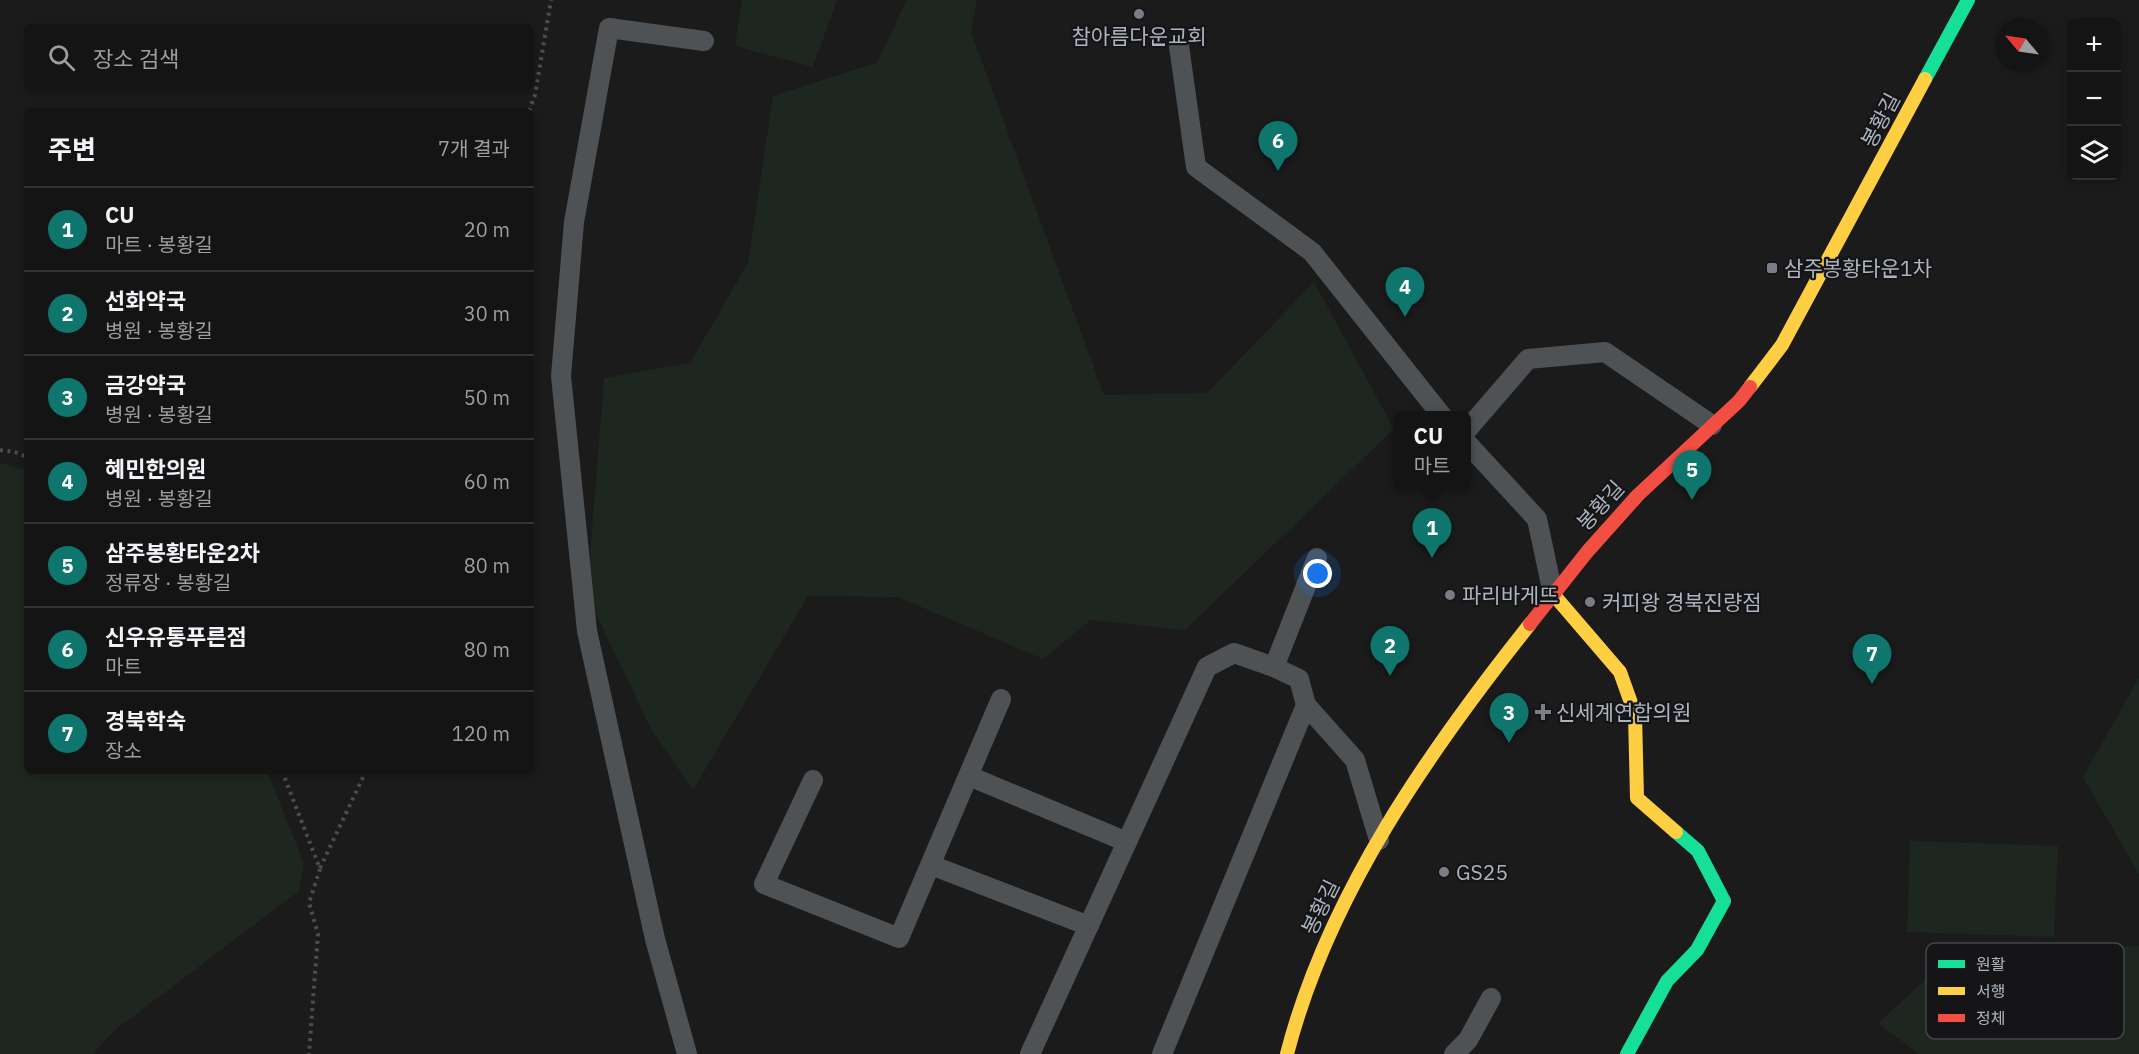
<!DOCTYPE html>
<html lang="ko">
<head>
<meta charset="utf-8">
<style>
	body { margin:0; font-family:"IBM Plex Sans","Noto Sans KR",sans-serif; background:#212122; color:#f1f3f6 }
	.controls { position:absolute; right:18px; top:18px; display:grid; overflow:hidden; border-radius:9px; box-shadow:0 3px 9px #0003 }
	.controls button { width:54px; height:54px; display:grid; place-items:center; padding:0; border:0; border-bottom:2px solid #333334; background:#141415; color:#f1f3f6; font:30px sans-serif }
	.compass { position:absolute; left:1995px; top:18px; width:54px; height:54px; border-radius:50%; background:#141415; box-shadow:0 3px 9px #0003; rotate:299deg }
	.you { position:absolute; left:1318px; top:574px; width:21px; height:21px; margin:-15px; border:4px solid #fff; border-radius:50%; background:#1a73e8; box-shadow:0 0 0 9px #1a73e833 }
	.badge { display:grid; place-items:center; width:39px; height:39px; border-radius:50%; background:#0f766e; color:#fff; font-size:20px; font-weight:700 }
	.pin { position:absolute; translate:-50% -50px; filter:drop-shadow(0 2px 3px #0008) }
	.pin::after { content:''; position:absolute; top:32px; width:21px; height:18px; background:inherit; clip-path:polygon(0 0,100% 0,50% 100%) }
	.popup { position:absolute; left:1393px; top:411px; width:78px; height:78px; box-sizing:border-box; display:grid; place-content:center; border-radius:9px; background:#141415; filter:drop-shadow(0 2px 4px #0005); font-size:20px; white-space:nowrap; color:#9d9ea0 }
	.popup b { font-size:22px; color:#f1f3f6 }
	.popup::after { content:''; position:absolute; left:50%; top:100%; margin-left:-12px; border:12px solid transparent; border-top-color:#141415 }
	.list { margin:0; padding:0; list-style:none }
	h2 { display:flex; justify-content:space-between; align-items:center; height:78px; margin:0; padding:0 24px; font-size:26px }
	h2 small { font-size:20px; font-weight:400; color:#9d9ea0 }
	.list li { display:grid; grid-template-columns:39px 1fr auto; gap:18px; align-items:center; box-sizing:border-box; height:84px; padding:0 24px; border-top:2px solid #333334 }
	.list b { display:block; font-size:22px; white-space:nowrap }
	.list p { margin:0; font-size:20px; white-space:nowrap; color:#9d9ea0 }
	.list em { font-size:20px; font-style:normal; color:#9d9ea0 }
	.icon { flex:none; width:33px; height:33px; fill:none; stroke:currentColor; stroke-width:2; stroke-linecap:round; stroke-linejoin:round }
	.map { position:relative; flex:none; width:2139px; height:1054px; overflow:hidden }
	.search { position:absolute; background:#141415; box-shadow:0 3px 9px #0003; left:24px; top:24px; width:510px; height:66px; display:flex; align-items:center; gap:15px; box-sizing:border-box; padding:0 21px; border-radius:9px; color:#9d9ea0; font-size:22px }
	.panel { position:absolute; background:#141415; box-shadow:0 3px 9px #0003; left:24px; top:108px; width:510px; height:666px; border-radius:9px }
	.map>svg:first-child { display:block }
	.green { fill:#1e271f }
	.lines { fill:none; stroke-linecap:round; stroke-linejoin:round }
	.path { stroke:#4b4d4f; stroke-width:4; stroke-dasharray:3 4.5; stroke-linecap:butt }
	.lane { stroke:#4f5255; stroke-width:20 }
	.fast { stroke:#16e098; stroke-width:14 }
	.slow { stroke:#ffcf43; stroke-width:14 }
	.jam { stroke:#f24e42; stroke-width:14 }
	.poi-dot { fill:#797e85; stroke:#151518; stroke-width:2 }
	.labels { text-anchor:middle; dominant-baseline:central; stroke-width:4.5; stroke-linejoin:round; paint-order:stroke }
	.poi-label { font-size:21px; fill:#acb4bd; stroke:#151518; text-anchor:start }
	.street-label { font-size:21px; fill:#acb4bd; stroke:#151518 }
	.key { fill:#151518; stroke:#42454a; stroke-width:1.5 }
	.key-label { font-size:16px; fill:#acb4bd }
</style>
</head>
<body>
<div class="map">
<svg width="2139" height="1054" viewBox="0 0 2139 1054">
	<rect width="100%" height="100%" fill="#1b1b1c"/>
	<!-- green -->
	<g class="green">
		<polygon points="742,0 837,0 813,67 735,46"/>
		<polygon points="907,0 977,0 971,32 1104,395 1207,393 1314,282 1394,429 1185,630 1091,620 1043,659 898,597 808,596 693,790 651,729 587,595 604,378 690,363 748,263 773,96 876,63"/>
		<polygon points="0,463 27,471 27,771 267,771 304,863 299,891 115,1030 93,1054 0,1054"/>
		<polygon points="2139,678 2139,874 2083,777"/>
		<polygon points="1910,841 2058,846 2054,937 1907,932"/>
		<polygon points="2139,946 2139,1054 1919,1054 1878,1023 1954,954"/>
	</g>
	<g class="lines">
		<!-- path -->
		<g class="path">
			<polyline points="529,111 535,95 551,0"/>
			<polyline points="0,450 15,452 27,457"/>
			<polyline points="282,771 320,869 309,903 318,934 309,1054"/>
			<polyline points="320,868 366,771"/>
		</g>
		<!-- lane -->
		<g class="lane">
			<polyline points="1179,46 1196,167 1312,252 1442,416"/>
			<polyline points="1466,431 1528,359 1605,352 1712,425"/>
			<polyline points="1466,442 1537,519 1553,594"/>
			<polyline points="1317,558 1274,667 1299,679 1306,705 1355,760 1379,840"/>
			<polyline points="969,776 1127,842"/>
			<polyline points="813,780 764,884 899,938 1001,699"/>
			<polyline points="931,865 1089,926"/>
			<polyline points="687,1054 655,939 587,631 561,376 574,222 609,28 704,41"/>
			<polyline points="1030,1054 1207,667 1234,653 1274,667"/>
			<polyline points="1162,1054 1306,705"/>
			<polyline points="1454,1054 1468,1040 1491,998"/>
		</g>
		<!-- fast -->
		<g class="fast">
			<polyline points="1925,79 1968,0"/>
			<polyline points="1627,1054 1667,981 1697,950 1724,901 1698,851 1676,832"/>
		</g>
		<!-- slow -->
		<g class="slow">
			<polyline points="1750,387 1782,345 1925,79"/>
			<polyline points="1553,594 1620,672 1635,714 1637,798 1676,832"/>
			<path d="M 1287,1054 C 1328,895 1429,751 1530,624"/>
		</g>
		<!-- jam -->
		<polyline class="jam" points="1530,624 1587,552 1638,495 1739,401 1750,387"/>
	</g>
	<!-- markers -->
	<g class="poi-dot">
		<circle cx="1139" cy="14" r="6"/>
		<rect x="1766" y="262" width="12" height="12" rx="3"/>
		<circle cx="1450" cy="595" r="6"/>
		<circle cx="1590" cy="602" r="6"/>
		<path d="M1540 703h6v6h6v6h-6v6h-6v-6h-6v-6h6z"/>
		<circle cx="1444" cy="872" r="6"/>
	</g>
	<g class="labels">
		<!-- poi labels -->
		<g class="poi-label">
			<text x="1139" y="36" text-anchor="middle">참아름다운교회</text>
			<text x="1784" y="268">삼주봉황타운1차</text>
			<text x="1462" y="595">파리바게뜨</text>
			<text x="1602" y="602">커피왕 경북진량점</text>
			<text x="1556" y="712">신세계연합의원</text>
			<text x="1456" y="872">GS25</text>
		</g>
		<!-- street labels -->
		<g class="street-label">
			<text transform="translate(1880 120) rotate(-62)">봉황길</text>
			<text transform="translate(1600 505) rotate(-48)">봉황길</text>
			<text transform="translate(1320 907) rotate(-64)">봉황길</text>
		</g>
	</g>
	<!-- legend -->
	<rect x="1926" y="943" width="198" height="96" rx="9" class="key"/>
	<rect x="1938" y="960" width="27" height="8" fill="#16e098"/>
	<rect x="1938" y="987" width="27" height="8" fill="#ffcf43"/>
	<rect x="1938" y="1014" width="27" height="8" fill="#f24e42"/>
	<g class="key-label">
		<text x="1976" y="970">원활</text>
		<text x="1976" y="997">서행</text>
		<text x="1976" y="1024">정체</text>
	</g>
</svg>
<div class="controls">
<button>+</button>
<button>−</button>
<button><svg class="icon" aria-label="layers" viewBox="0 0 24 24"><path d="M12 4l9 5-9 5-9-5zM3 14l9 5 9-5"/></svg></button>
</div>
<svg class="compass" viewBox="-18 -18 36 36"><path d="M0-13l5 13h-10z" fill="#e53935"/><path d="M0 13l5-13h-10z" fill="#9d9ea0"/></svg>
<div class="you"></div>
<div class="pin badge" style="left:1432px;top:558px">1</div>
<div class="popup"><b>CU</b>마트</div>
<div class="pin badge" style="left:1390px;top:676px">2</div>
<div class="pin badge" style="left:1509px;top:743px">3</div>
<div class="pin badge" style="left:1405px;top:317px">4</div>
<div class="pin badge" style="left:1692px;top:500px">5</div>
<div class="pin badge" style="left:1278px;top:171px">6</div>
<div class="pin badge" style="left:1872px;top:684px">7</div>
<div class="search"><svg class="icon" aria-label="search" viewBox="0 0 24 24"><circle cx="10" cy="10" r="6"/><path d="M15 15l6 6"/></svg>장소 검색</div>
<section class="panel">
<h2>주변<small>7개 결과</small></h2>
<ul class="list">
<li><span class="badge">1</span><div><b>CU</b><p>마트 · 봉황길</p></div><em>20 m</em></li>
<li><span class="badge">2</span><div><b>선화약국</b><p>병원 · 봉황길</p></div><em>30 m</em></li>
<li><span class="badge">3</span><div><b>금강약국</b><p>병원 · 봉황길</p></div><em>50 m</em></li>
<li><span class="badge">4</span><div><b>혜민한의원</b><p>병원 · 봉황길</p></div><em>60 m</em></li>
<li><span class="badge">5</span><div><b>삼주봉황타운2차</b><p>정류장 · 봉황길</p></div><em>80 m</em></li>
<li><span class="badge">6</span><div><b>신우유통푸른점</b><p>마트</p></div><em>80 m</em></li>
<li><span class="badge">7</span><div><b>경북학숙</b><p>장소</p></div><em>120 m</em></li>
</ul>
</section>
</div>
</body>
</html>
